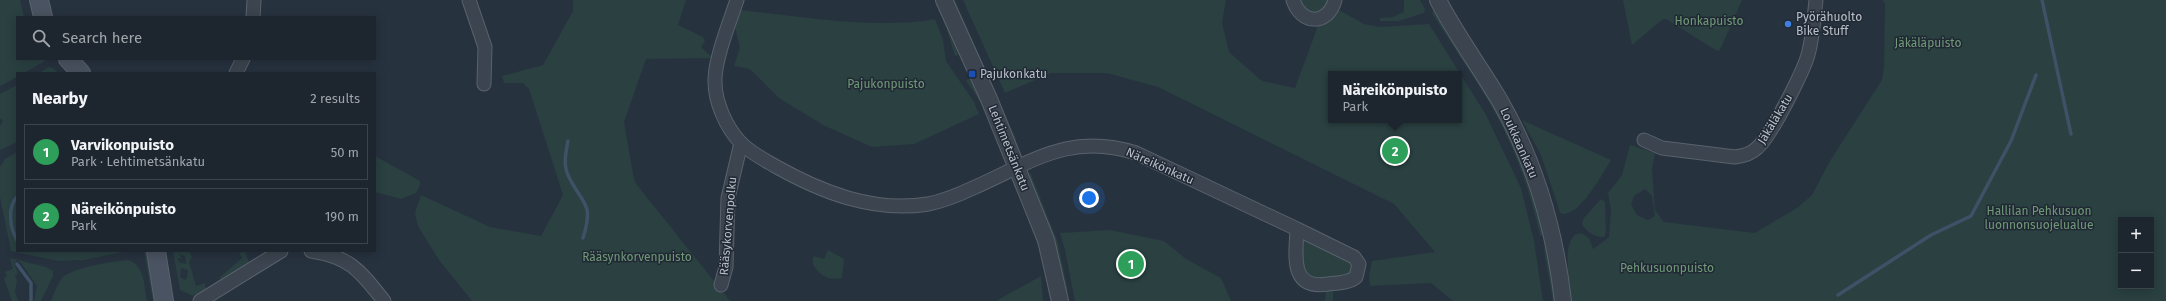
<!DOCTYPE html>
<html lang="en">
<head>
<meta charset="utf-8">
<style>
	body { margin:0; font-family:"Fira Sans",sans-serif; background:#2a323b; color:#f1f3f6 }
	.controls { position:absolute; right:12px; bottom:12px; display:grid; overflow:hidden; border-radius:0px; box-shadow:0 2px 10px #0003 }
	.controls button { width:36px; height:36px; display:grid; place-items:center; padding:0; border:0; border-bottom:1px solid #3b434b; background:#1d262f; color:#f1f3f6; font:20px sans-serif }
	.you { position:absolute; left:1089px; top:198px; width:14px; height:14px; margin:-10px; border:3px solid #fff; border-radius:50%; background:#1a73e8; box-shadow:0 0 0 6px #1a73e833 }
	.badge { display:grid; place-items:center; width:26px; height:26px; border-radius:50%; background:#0b8043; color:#fff; font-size:13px; font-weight:700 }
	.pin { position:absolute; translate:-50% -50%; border:2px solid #fff; box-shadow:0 1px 4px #0006 }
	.popup { position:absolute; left:1328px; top:71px; width:134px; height:52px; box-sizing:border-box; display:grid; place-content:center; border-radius:0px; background:#1d262f; filter:drop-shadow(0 1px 3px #0005); font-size:13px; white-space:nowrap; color:#a0a5aa }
	.popup b { font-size:15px; color:#f1f3f6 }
	.popup::after { content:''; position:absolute; left:50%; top:100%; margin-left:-8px; border:8px solid transparent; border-top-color:#1d262f }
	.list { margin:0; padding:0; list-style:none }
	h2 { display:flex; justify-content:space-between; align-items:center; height:52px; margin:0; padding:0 16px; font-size:17px }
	h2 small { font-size:13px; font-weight:400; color:#a0a5aa }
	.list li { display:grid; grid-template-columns:26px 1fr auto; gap:12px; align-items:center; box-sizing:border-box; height:56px; margin:0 8px 8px; padding:0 8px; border:1px solid #3b434b; border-radius:0px }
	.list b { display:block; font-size:15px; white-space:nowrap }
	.list p { margin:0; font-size:13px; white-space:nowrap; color:#a0a5aa }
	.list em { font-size:13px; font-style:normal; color:#a0a5aa }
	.icon { flex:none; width:22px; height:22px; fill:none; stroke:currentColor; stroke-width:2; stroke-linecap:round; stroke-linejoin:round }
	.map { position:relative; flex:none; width:2166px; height:301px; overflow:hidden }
	.search { position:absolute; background:#1d262f; box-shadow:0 2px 10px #0003; left:16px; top:16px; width:360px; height:44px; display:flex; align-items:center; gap:10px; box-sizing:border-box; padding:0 14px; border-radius:0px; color:#a0a5aa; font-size:15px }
	.panel { position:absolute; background:#1d262f; box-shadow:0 2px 10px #0003; left:16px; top:72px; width:360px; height:180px; border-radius:0px }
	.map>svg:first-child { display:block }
	.green { fill:#2a4041; fill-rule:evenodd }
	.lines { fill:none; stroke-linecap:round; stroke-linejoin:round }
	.stream { stroke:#3e5166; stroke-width:3.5 }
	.minor-casing { stroke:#59626c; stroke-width:15 }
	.tertiary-casing { stroke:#59626c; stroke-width:18 }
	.secondary-casing { stroke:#59626c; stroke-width:20 }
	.minor { stroke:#3b444f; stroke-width:13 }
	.tertiary { stroke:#3b444f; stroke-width:16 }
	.secondary { stroke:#4a5361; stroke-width:18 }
	.shop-dot { fill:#3f7fe0; stroke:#202934; stroke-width:1.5 }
	.transit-dot { fill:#1a4fb4; stroke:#202934; stroke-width:1.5 }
	.labels { text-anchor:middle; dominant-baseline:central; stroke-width:3; stroke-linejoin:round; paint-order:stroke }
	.poi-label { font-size:12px; fill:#b8bfc9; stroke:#202934; text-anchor:start }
	.park-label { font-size:12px; fill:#719978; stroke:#202934 }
	.street-label { font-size:12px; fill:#b8bfc9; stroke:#202934 }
</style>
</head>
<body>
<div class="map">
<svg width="2166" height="301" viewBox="0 0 2166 301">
	<rect width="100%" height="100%" fill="#27323f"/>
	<!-- green -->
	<g class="green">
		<polygon points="0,0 20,0 24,17 17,17 17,59 44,59 45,61 24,73 17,73 17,77 0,86"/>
		<polygon points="573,0 686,0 678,25 703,37 705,41 701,47 713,58 646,59 624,122 634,179 637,185 730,301 472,301 439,260 418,226 415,213 421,195 490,227 541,236 563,195 529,89 523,83 504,83 502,76 543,65 573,11"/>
		<polygon points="951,0 955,0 1016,139 1015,144"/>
		<path d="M 963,0 L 1226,0 L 1222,23 L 1229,52 L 1262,81 L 1295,88 L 1319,23 L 1331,19 L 1339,10 L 1364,24 L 1380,27 L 1429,24 L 1486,115 L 1521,188 L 1534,241 L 1543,301 L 1453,301 L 1431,283 L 1370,286 L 1369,275 L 1372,261 L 1435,252 L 1394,204 L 1158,87 L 1107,73 L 1051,73 L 1005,93 ZM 1331,74 L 1459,74 L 1459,120 L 1331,120 Z"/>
		<polygon points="1298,0 1330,0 1322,11 1309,14"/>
		<polygon points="1404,0 1420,0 1425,9 1424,13 1399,21 1380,21 1380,18 1393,17 1404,12"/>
		<polygon points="1623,0 1742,0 1720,50 1717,51 1666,19 1663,19 1632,45"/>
		<path d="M 1882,0 L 2166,0 L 2166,301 L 1572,301 C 1570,287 1559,234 1581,233 L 1589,238 L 1593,249 L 1609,237 L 1611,210 L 1608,193 L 1622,175 L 1630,145 L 1655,153 L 1652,168 L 1655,210 L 1664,222 L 1755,233 L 1797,208 L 1812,195 L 1830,161 L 1882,80 L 1884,67 L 1885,4 ZM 1645,189 L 1652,196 L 1655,216 L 1648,220 L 1637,215 L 1631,205 L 1634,196 ZM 2121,220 L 2151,220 L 2151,286 L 2121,286 Z"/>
		<polygon points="938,4 953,34 958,55 955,56 946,26 937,6"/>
		<path d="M 1434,9 L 1490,96 L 1527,174 L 1544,235 L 1542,236 L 1540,235 C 1530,191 1515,148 1493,109 C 1474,76 1452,45 1432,13 Z"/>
		<path d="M 739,10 C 800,16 875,30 935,19 L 943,40 L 946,61 L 974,102 L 979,114 L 914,144 L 872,147 L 823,125 L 779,98 L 750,69 L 734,66 L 740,48 L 735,27 Z"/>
		<polygon points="49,67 53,68 58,73 39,73"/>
		<polygon points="969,79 975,86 1001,149 981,103 967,82 966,80"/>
		<polygon points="17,85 17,142 0,150 0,126 3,121 0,118 0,94"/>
		<path d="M 1522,120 L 1611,160 C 1603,173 1580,216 1562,214 L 1560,212 L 1541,155 Z"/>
		<polygon points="17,152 17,251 129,251 83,260 58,261 11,251 0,197 0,167 5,159"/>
		<polygon points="375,156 420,181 420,185 416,193 401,199 375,192"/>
		<polygon points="1030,172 1058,243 1068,291 1065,291 1029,178"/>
		<polygon points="1014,182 1032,220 1054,301 1050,301 1043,260"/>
		<path d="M 1601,199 L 1605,202 L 1606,232 L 1604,237 C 1596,238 1585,231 1582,224 L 1583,219 Z"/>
		<polygon points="1110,230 1164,241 1186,259 1221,278 1231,301 1075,301 1065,250 1060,233"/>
		<polygon points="1304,238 1347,258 1354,266 1350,275 1323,281 1307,276 1300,259"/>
		<polygon points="1545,246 1547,247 1557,301 1553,301 1544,250"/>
		<path d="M 828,250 L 844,259 L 842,278 C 828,281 821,276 813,265 L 813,256 L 824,259 Z"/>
		<polygon points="144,251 149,251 158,301 153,301"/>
		<path d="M 173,251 L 189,251 L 192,257 L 189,262 L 196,286 L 205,283 L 206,289 L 193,296 L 180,290 ZM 179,254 L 185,256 L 186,264 L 179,262 L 177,258 L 182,259 ZM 181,268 L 188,270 L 187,277 L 185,280 L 180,277 Z"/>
		<polygon points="245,252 249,262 222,279 219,278 242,258 239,253"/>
		<polygon points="10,258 46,267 53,271 53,276 41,301 34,301 37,286 21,263 17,260 14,264 18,273 15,276 17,280 15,292 18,301 12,301 4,278 7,276 5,272 13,269"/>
		<path d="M 128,260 C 145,265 144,286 147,301 L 51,301 C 54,294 57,284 62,278 C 71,268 114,261 128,260 Z"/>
		<polygon points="1041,276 1043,301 996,301"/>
		<polygon points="1326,291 1333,291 1333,301 1325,301"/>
	</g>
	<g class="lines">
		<!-- stream -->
		<g class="stream">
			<polyline points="2042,0 2071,134"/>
			<path d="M 568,141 C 566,152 563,164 568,175 C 581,204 595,201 583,238"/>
			<path d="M 17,197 C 7,207 10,228 17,240"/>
			<polyline points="17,264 31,283 31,301"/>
			<polyline points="1838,295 1931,235 1971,216 2011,141 2036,75"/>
		</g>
		<!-- minor casing -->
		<g class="minor-casing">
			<g id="minor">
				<polyline points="469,0 485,47 484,84"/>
				<path d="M 737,0 C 730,21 714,61 715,82 C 715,102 726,127 740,142 C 749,152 763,159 775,166 C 821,192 874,213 928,204 C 944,201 958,195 973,188 C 1032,162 1069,132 1136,153 L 1297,229 C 1296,255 1289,290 1328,284 C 1337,283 1349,283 1356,277 L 1359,264 L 1354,257 L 1297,229"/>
				<path d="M 1293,0 C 1301,25 1328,26 1335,0"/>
				<polyline points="253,17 254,0"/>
				<polyline points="236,73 243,59"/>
				<path d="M 1644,140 L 1662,148 L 1735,157 C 1743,156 1751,154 1757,148 C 1770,138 1803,72 1808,55 C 1813,37 1814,18 1816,0"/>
				<path d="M 311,251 C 351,257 360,271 384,301"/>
				<polyline points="721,285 726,267 728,198 741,143"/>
				<polyline points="200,301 281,251"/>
			</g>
		</g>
		<!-- tertiary casing -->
		<g class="tertiary-casing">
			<g id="tertiary">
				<polyline points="944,0 989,99 1046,240 1060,301"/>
				<path d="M 1438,0 C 1456,35 1480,67 1500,101 C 1535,162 1555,232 1563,301"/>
			</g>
		</g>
		<!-- secondary casing -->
		<g class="secondary-casing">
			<g id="secondary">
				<polyline points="39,0 43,17"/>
				<polyline points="68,59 81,73"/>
				<polyline points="156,251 164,301"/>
			</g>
		</g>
		<!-- minor -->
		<use href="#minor" class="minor"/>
		<!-- tertiary -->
		<use href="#tertiary" class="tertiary"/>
		<!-- secondary -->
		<use href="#secondary" class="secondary"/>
	</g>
	<!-- markers -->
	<circle class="shop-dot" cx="1788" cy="24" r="4"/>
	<rect class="transit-dot" x="968" y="70" width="8" height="8" rx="2"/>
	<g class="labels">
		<!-- poi labels -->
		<g class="poi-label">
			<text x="1796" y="17">Pyörähuolto<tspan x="1796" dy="14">Bike Stuff</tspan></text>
			<text x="980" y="74">Pajukonkatu</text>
		</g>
		<!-- park labels -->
		<g class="park-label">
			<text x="1709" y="21">Honkapuisto</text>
			<text x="1928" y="43">Jäkäläpuisto</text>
			<text x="886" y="84">Pajukonpuisto</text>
			<text x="2039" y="211">Hallilan Pehkusuon<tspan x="2039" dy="14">luonnonsuojelualue</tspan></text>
			<text x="637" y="257">Rääsynkorvenpuisto</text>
			<text x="1667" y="268">Pehkusuonpuisto</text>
		</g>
		<!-- street labels -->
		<g class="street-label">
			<text transform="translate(1775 119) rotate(-59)">Jäkäläkatu</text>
			<text transform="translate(1519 143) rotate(66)">Loukkaankatu</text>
			<text transform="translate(1009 148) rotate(68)">Lehtimetsänkatu</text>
			<text transform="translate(1160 166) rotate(24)">Näreikönkatu</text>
			<text transform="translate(728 226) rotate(-85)">Rääsykorvenpolku</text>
		</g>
	</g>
</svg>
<div class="controls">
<button>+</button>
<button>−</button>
</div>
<div class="you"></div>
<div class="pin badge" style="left:1131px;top:264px;background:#2e9e5b">1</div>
<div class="pin badge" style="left:1395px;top:151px;background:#2e9e5b">2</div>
<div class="popup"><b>Näreikönpuisto</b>Park</div>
<div class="search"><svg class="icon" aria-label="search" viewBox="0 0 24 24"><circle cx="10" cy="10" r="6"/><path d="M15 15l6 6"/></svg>Search here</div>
<section class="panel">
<h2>Nearby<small>2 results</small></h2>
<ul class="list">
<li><span class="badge" style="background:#2e9e5b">1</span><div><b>Varvikonpuisto</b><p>Park · Lehtimetsänkatu</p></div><em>50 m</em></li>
<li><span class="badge" style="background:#2e9e5b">2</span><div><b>Näreikönpuisto</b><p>Park</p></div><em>190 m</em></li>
</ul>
</section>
</div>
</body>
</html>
